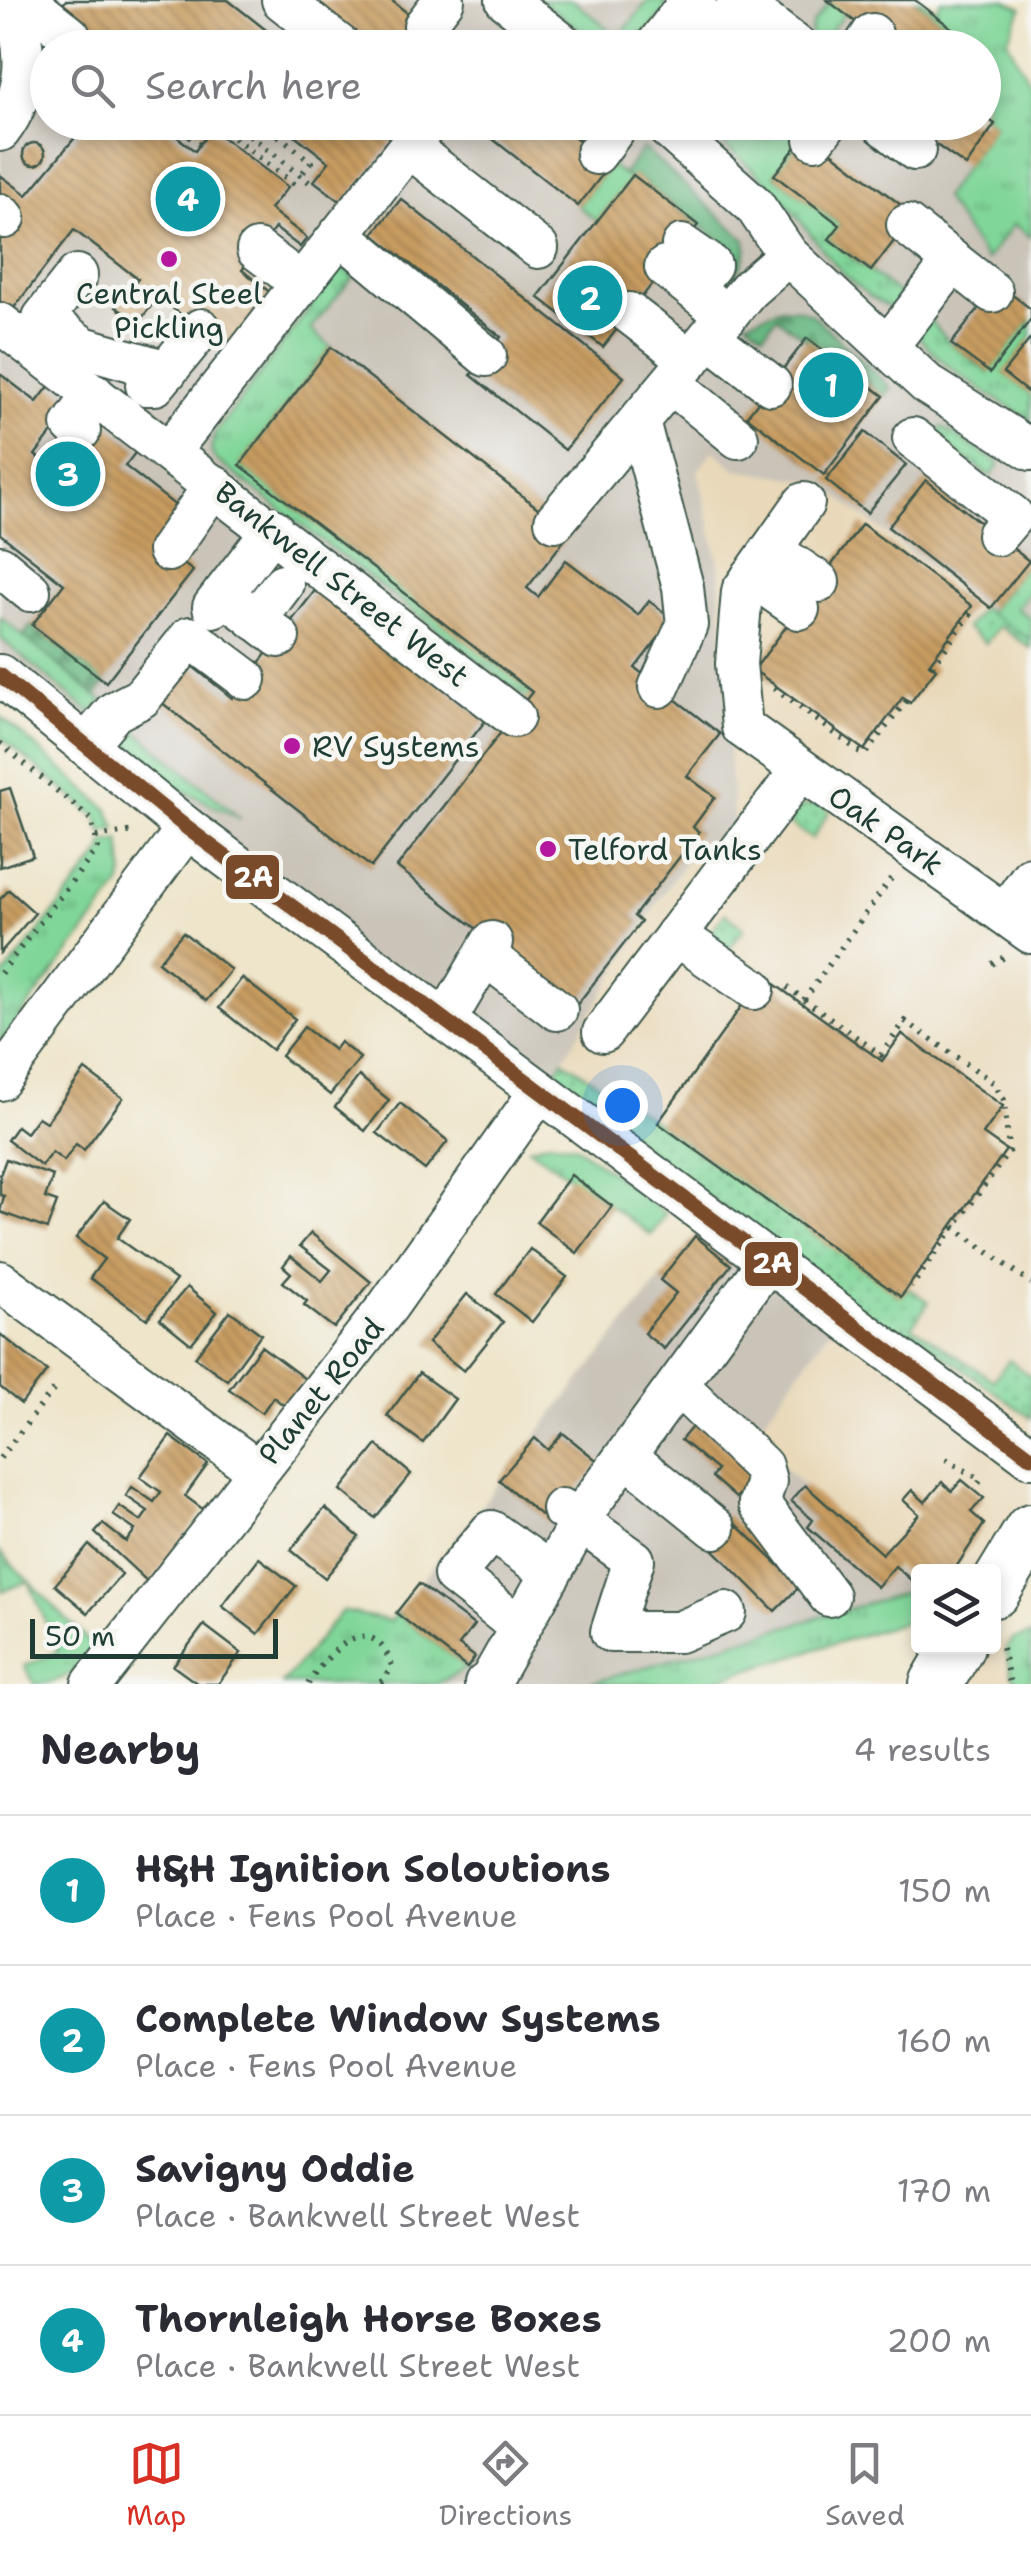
<!DOCTYPE html>
<html lang="en">
<head>
<meta charset="utf-8">
<style>
	body { margin:0; font-family:"Shantell Sans",sans-serif; background:#f7f7f7; color:#2b2b33 }
	.controls { position:absolute; right:30px; bottom:30px; display:grid; overflow:hidden; border-radius:10px; box-shadow:0 5px 15px #0003 }
	.controls button { width:90px; height:90px; display:grid; place-items:center; padding:0; border:0; border-bottom:2px solid #e1e1e2; background:#fff; color:#2b2b33; font:50px sans-serif }
	.scale { position:absolute; left:30px; bottom:25px; width:248px; box-sizing:border-box; padding-left:10px; border:5px solid #1f3d34; border-top:0; font-size:28px; line-height:35px; white-space:nowrap; color:#1f3d34; -webkit-text-stroke:8px #f6f6f2; paint-order:stroke }
	.you { position:absolute; left:622px; top:1105px; width:35px; height:35px; margin:-25px; border:8px solid #fff; border-radius:50%; background:#1a73e8; box-shadow:0 0 0 15px #1a73e833 }
	.badge { display:grid; place-items:center; width:65px; height:65px; border-radius:50%; background:#d93025; color:#fff; font-size:32px; font-weight:700 }
	.pin { position:absolute; translate:-50% -50%; border:5px solid #fff; box-shadow:0 2px 10px #0006 }
	.list { margin:0; padding:0; list-style:none }
	h2 { display:flex; justify-content:space-between; align-items:center; height:130px; margin:0; padding:0 40px; font-size:42px }
	h2 small { font-size:32px; font-weight:400; color:#7c7c81 }
	.list li { display:grid; grid-template-columns:65px 1fr auto; gap:30px; align-items:center; box-sizing:border-box; height:150px; padding:0 40px; border-top:2px solid #e1e1e2 }
	.list b { display:block; font-size:38px; white-space:nowrap }
	.list p { margin:0; font-size:32px; white-space:nowrap; color:#7c7c81 }
	.list em { font-size:32px; font-style:normal; color:#7c7c81 }
	.icon { flex:none; width:55px; height:55px; fill:none; stroke:currentColor; stroke-width:2; stroke-linecap:round; stroke-linejoin:round }
	.map { position:relative; flex:none; width:1031px; height:1684px; overflow:hidden }
	.search { position:absolute; background:#fff; box-shadow:0 5px 15px #0003; left:30px; right:30px; top:30px; height:110px; display:flex; align-items:center; gap:25px; box-sizing:border-box; padding:0 35px; border-radius:55px; color:#7c7c81; font-size:38px }
	.sheet { height:730px; background:#fff }
	nav { display:flex; justify-content:space-around; align-items:center; box-sizing:border-box; height:140px; border-top:2px solid #e1e1e2; background:#fff; font-size:28px; color:#7c7c81 }
	nav a { display:grid; justify-items:center; gap:5px }
	nav .on { color:#d93025 }
	.map>svg:first-child { display:block }
	.built { fill:#e9d9ba }
	.industrial { fill:#c9c3b8 }
	.grass { fill:url(#grass-tufts); stroke:#508a66; stroke-width:2.5 }
	.forest { fill:url(#forest-firs); stroke:#447a5a; stroke-width:2.5 }
	.garden { fill:url(#garden-dots); stroke:#508a66; stroke-width:2.5 }
	.building { fill:url(#building-back-hatch) }
	.lines { fill:none; stroke-linecap:round; stroke-linejoin:round }
	.minor-casing { stroke:#3e564a; stroke-width:44 }
	.major-casing { stroke:#3e564a; stroke-width:56 }
	.path { stroke:#3e564a; stroke-width:6; stroke-dasharray:2.5 8; stroke-linecap:butt }
	.minor { stroke:#fff; stroke-width:40 }
	.major { stroke:#fff; stroke-width:52 }
	.bus-1-casing { stroke:#f6f6f2; stroke-width:22 }
	.bus-1 { stroke:#7a4b2a; stroke-width:15 }
	.poi-dot { fill:#b5179e; stroke:#f6f6f2; stroke-width:4 }
	.labels { text-anchor:middle; dominant-baseline:central; stroke-width:9; stroke-linejoin:round; paint-order:stroke }
	.poi-label { font-size:30px; fill:#1f3d34; stroke:#f6f6f2; text-anchor:start }
	.street-label { font-size:30px; fill:#1f3d34; stroke:#f6f6f2 }
	.line-badge { stroke:#f6f6f2; stroke-width:4 }
	.badge-label { font-size:28px; text-anchor:middle; font-weight:bold; fill:#fff }
</style>
</head>
<body>
<div class="map">
<svg width="1031" height="1684" viewBox="0 0 1031 1684">
	<defs>
		<pattern id="grass-tufts" width="24" height="20" patternUnits="userSpaceOnUse" patternTransform="scale(2.5)"><rect width="24" height="20" fill="#80d699"/><path d="M3 7l-1-3M5 7V3M7 7l1-3M15 17l-1-3M17 17v-4M19 17l1-3" fill="none" stroke="#68af7e"/></pattern>
		<pattern id="forest-firs" width="22" height="20" patternUnits="userSpaceOnUse" patternTransform="scale(2.5)"><rect width="22" height="20" fill="#68b781"/><path d="M5 1l3.5 6h-7zM16 11l3.5 6h-7z" fill="#55966a"/></pattern>
		<pattern id="garden-dots" width="8" height="8" patternUnits="userSpaceOnUse" patternTransform="scale(2.5)"><rect width="8" height="8" fill="#80d699"/><path d="M2 2h.1M6 6h.1" fill="none" stroke="#68af7e" stroke-width="1.8" stroke-linecap="round"/></pattern>
		<pattern id="building-back-hatch" width="6" height="6" patternUnits="userSpaceOnUse" patternTransform="scale(2.5)"><rect width="6" height="6" fill="#c89c61"/><path d="M-1 5l2 2M0 0l6 6M5-1l2 2" fill="none" stroke="#a28051"/></pattern>
	</defs>
	<rect width="100%" height="100%" fill="#f6f6f2"/>
	<filter id="ink" filterUnits="userSpaceOnUse"><feTurbulence type="fractalNoise" baseFrequency=".01" numOctaves="2"/><feDisplacementMap in="SourceGraphic" scale="20" xChannelSelector="R" yChannelSelector="G"/><feConvolveMatrix kernelMatrix="1 2 1 2 8 2 1 2 1" color-interpolation-filters="sRGB"/></filter>
	<filter id="wash" filterUnits="userSpaceOnUse"><feTurbulence type="fractalNoise" baseFrequency=".0048" numOctaves="4" result="noise"/><feDisplacementMap in="SourceGraphic" scale="40" xChannelSelector="R" yChannelSelector="G"/><feGaussianBlur stdDeviation="2.25" result="paint"/><feColorMatrix in="noise" values="0 0 0 0 0 0 0 0 0 0 0 0 0 0 0 0 0 1.4 0 .05"/><feComposite in="paint" operator="in"/></filter>
	<g filter="url(#wash)">
		<rect width="100%" height="100%" fill="#eee5ca"/>
		<!-- built -->
		<g class="built">
			<polygon points="713,449 736,469 819,482 988,613 1031,640 1031,1553 974,1571 918,1572 918,1586 750,1437 829,1334 540,1091 699,842 719,564 698,471"/>
			<polygon points="1031,1635 1031,1684 944,1684 979,1647 994,1646 994,1643"/>
		</g>
		<!-- industrial -->
		<g class="industrial">
			<polygon points="0,0 922,0 958,33 946,48 48,48 48,122 984,122 984,116 995,124 943,198 986,260 1014,224 1031,237 1031,640 988,613 819,482 736,469 713,450 698,471 719,564 734,835 699,842 658,902 563,1060 540,1091 0,675"/>
			<polygon points="709,1218 841,1315 751,1437 918,1589 586,1684 436,1684 467,1667 396,1613"/>
		</g>
		<!-- grass -->
		<g class="grass">
			<polygon points="540,0 572,0 619,37 649,0 663,0 667,7 636,47 603,47"/>
			<polygon points="915,0 922,0 936,10 941,0 1005,0 1022,8 1007,40 1031,85 1031,237 1014,224 986,260 943,198 995,125 984,116 984,48 946,47 958,32"/>
			<polygon points="830,2 845,13 821,43 810,37 812,24"/>
			<path d="M 697,123 L 730,123 L 750,138 L 762,123 L 793,123 L 807,133 L 774,175 L 840,225 L 830,240 L 909,302 L 892,308 C 836,285 809,223 768,183 C 746,162 721,143 697,123 Z"/>
			<polygon points="610,165 630,180 597,221 578,206"/>
			<polygon points="341,266 353,277 310,329 331,347 240,465 532,692 528,699 215,459 211,451 214,435"/>
			<path d="M 924,314 L 951,344 L 989,373 L 1031,319 L 1031,338 L 1004,373 L 1031,395 L 1031,420 C 991,395 949,373 919,337 Z"/>
			<polygon points="942,427 1000,464 991,476 933,438"/>
			<polygon points="1031,558 1031,589 1016,608 1031,619 1031,640 988,613"/>
			<polygon points="0,617 104,702 91,713 0,638"/>
			<polygon points="0,716 109,810 116,829 102,832 97,817 0,737"/>
			<polygon points="122,719 241,819 176,787 116,734"/>
			<polygon points="120,840 124,875 120,886 0,1043 0,981 103,851 103,843"/>
			<polygon points="551,1141 576,1146 666,1214 651,1235 529,1148"/>
			<path d="M 0,1552 L 97,1650 C 81,1669 61,1684 35,1684 L 24,1666 L 58,1652 L 29,1581 L 3,1591 Z"/>
			<polygon points="918,1589 918,1618 701,1684 586,1684"/>
			<polygon points="342,1611 391,1621 396,1613 467,1668 436,1684 282,1684"/>
			<polygon points="1031,1635 1031,1680 1026,1684 1018,1684 1011,1674 1006,1649 1013,1639"/>
		</g>
		<!-- forest -->
		<g class="forest">
			<path d="M 643,148 L 745,239 C 752,259 732,277 721,293 L 713,286 L 735,252 L 634,176 L 630,180 L 623,174 Z"/>
			<polygon points="781,308 799,309 813,315 891,388 884,396 776,317 764,334 747,321"/>
			<polygon points="32,625 106,682 96,696 23,636"/>
		</g>
		<!-- garden -->
		<g class="garden">
			<polygon points="981,608 1031,640 1031,648 999,626 986,643 966,628"/>
			<polygon points="820,804 829,812 812,839 789,823 800,807"/>
			<polygon points="725,913 744,928 728,951 707,937"/>
			<polygon points="563,1060 658,1123 901,1296 908,1288 929,1302 912,1326 993,1380 1009,1360 1031,1377 1031,1418 911,1331 903,1342 549,1080"/>
		</g>
		<g id="blocks">
			<!-- building -->
			<g class="building">
				<polygon points="66,0 228,0 289,48 62,48 60,9"/>
				<polygon points="311,0 391,0 436,36 427,48 371,48"/>
				<polygon points="827,0 915,0 958,33 946,48 889,48"/>
				<polygon points="984,116 995,124 966,166 904,122 984,122"/>
				<polygon points="88,122 170,122 166,128 195,151 206,136 188,122 219,122 213,130 288,187 270,209 307,238 300,247 275,228 242,270 272,294 229,351 158,297 138,323 116,307 138,279 74,230 10,313 0,305 0,175 27,195"/>
				<polygon points="278,122 391,122 401,130 344,204 314,181 329,162"/>
				<polygon points="471,122 556,122 610,165 578,206"/>
				<polygon points="730,122 762,122 750,138"/>
				<polygon points="807,133 914,215 871,271 829,239 840,225 774,175"/>
				<circle cx="34" cy="154" r="11"/>
				<polygon points="633,175 698,225 603,347 538,297"/>
				<polygon points="401,199 624,377 565,450 471,375 501,337 373,234"/>
				<polygon points="998,284 1031,309 1031,319 990,373 951,344"/>
				<polygon points="807,338 884,396 824,475 747,416"/>
				<polygon points="1031,338 1031,395 1003,373"/>
				<polygon points="331,347 570,533 527,588 538,597 566,560 638,615 649,601 673,619 635,668 720,734 687,776 715,797 693,827 699,832 634,916 641,922 576,1006 397,867 532,692 240,465"/>
				<polygon points="0,374 37,402 50,385 75,403 35,455 52,468 93,414 138,449 125,466 181,510 156,543 193,571 106,682 32,625 64,584 0,534"/>
				<polygon points="865,432 906,465 867,513 826,480"/>
				<polygon points="926,480 1029,561 991,608 888,527"/>
				<polygon points="862,524 972,606 929,664 936,669 910,703 903,697 864,750 754,670"/>
				<polygon points="317,588 486,720 371,867 156,698 186,661 232,698"/>
				<polygon points="10,788 33,856 0,867 0,791"/>
				<polygon points="9,890 35,913 0,953 0,899"/>
				<polygon points="183,932 231,970 206,1001 158,962"/>
				<polygon points="763,976 882,1061 902,1034 1003,1106 983,1134 1006,1150 901,1297 658,1123"/>
				<polygon points="242,978 295,1019 272,1050 219,1008"/>
				<polygon points="304,1027 334,1050 340,1042 360,1058 330,1095 281,1056"/>
				<polygon points="85,1070 123,1098 84,1150 76,1144 64,1161 52,1152 41,1166 7,1140 17,1126 26,1133 38,1117 46,1122"/>
				<polygon points="359,1076 389,1100 365,1131 335,1107"/>
				<polygon points="400,1103 448,1141 425,1170 377,1133"/>
				<polygon points="6,1159 53,1176 45,1198 57,1202 47,1229 0,1212 4,1196 0,1195 0,1175"/>
				<polygon points="571,1175 612,1206 577,1253 536,1222"/>
				<polygon points="104,1201 130,1219 117,1238 176,1280 147,1319 90,1278 104,1259 76,1238"/>
				<polygon points="311,1233 371,1282 334,1328 304,1305 307,1301 283,1282 291,1273 283,1266 291,1256 322,1281 331,1270 300,1246"/>
				<polygon points="695,1236 731,1265 664,1349 644,1333 676,1293 660,1280"/>
				<polygon points="530,1249 567,1277 532,1322 496,1294"/>
				<polygon points="187,1287 217,1312 191,1344 160,1319"/>
				<polygon points="467,1294 503,1322 464,1371 428,1343"/>
				<polygon points="230,1311 261,1334 227,1380 195,1357"/>
				<polygon points="0,1334 47,1371 21,1404 0,1387"/>
				<polygon points="261,1346 305,1379 285,1406 273,1397 262,1413 229,1389"/>
				<polygon points="419,1373 455,1399 423,1443 387,1416"/>
				<polygon points="696,1422 757,1474 736,1498 712,1477 717,1470 681,1440"/>
				<polygon points="563,1433 600,1463 550,1523 499,1480 535,1438 548,1450"/>
				<polygon points="170,1436 208,1464 185,1496 204,1510 150,1584 95,1533 103,1524 126,1542 135,1530 113,1515 119,1506 141,1521 148,1511 126,1496 132,1487 154,1502 161,1492 140,1477"/>
				<polygon points="377,1445 411,1474 375,1518 341,1490"/>
				<polygon points="962,1480 984,1498 971,1512 984,1524 953,1572 918,1572 918,1586 895,1566 877,1587 808,1527 813,1520 791,1501 805,1485 882,1554 919,1514 903,1500 912,1490 925,1502 942,1482 952,1491"/>
				<polygon points="325,1508 359,1537 325,1578 291,1550"/>
				<polygon points="727,1515 800,1586 775,1611 703,1539"/>
				<polygon points="89,1545 122,1574 88,1613 55,1585"/>
				<polygon points="259,1558 296,1586 258,1634 222,1606"/>
				<polygon points="419,1584 474,1625 459,1645 475,1657 467,1668 396,1613"/>
				<polygon points="204,1625 241,1653 218,1684 198,1684 173,1666"/>
			</g>
		</g>
	</g>
	<g filter="url(#ink)">
		<use href="#blocks" fill-opacity="0" stroke="#3e564a" stroke-width="2.5"/>
		<g class="lines">
			<!-- minor casing -->
			<g class="minor-casing">
				<g id="minor">
					<polyline points="282,0 343,48"/>
					<polyline points="506,0 568,48"/>
					<polyline points="737,0 799,48"/>
					<polyline points="688,4 741,48"/>
					<polyline points="16,16 35,8 70,36"/>
					<polyline points="424,26 444,0"/>
					<polyline points="654,48 691,0"/>
					<polyline points="863,48 872,34"/>
					<polyline points="661,122 754,205 788,255 928,385 1031,450"/>
					<polyline points="880,122 915,150"/>
					<path d="M 0,131 C 30,93 30,42 7,0"/>
					<polyline points="815,139 828,122"/>
					<polyline points="409,147 538,248"/>
					<polyline points="596,154 620,122"/>
					<polyline points="0,214 5,218"/>
					<polyline points="907,225 992,292"/>
					<polyline points="340,234 486,356"/>
					<polyline points="682,245 711,265 692,288"/>
					<polyline points="257,250 301,283"/>
					<polyline points="665,267 727,316"/>
					<polyline points="77,275 43,318 83,347 167,371"/>
					<polyline points="629,313 690,360"/>
					<polyline points="0,323 514,717"/>
					<polyline points="709,337 771,385"/>
					<polyline points="887,347 953,262"/>
					<polyline points="671,383 738,438"/>
					<polyline points="146,385 155,385 201,329"/>
					<polyline points="639,421 683,587 687,625 659,687"/>
					<polyline points="80,431 72,425 94,394"/>
					<polyline points="913,438 1013,516 997,535"/>
					<polyline points="170,451 428,122"/>
					<polyline points="804,503 742,591 736,664 742,727 1031,933"/>
					<polyline points="555,521 748,290 788,255"/>
					<polyline points="771,550 819,582"/>
					<polyline points="168,551 214,485"/>
					<polyline points="0,566 30,591"/>
					<polyline points="752,576 799,609"/>
					<polyline points="223,594 279,637"/>
					<polyline points="213,607 273,529"/>
					<polyline points="256,620 283,584"/>
					<polyline points="0,675 187,828 1031,1457"/>
					<polyline points="86,745 114,712 141,698 190,637 246,679"/>
					<polyline points="1005,914 1031,877"/>
					<polyline points="676,935 754,989"/>
					<polyline points="485,955 557,1010"/>
					<polyline points="446,1020 492,942"/>
					<polyline points="603,1032 801,770"/>
					<polyline points="0,1080 187,828"/>
					<polyline points="0,1281 257,1470"/>
					<polyline points="679,1386 762,1466 766,1481 759,1503 829,1596"/>
					<polyline points="626,1456 715,1528"/>
					<polyline points="562,1509 634,1560 611,1632 679,1632 726,1612"/>
					<polyline points="520,1627 454,1575 491,1531 551,1573"/>
					<polyline points="92,1684 388,1306 540,1091"/>
					<polyline points="485,1684 490,1681 590,1504 768,1261"/>
				</g>
			</g>
			<!-- major casing -->
			<g class="major-casing">
				<g id="major">
					<polyline points="994,1591 1031,1530"/>
					<polyline points="936,1684 958,1646"/>
				</g>
			</g>
			<!-- path -->
			<g class="path">
				<polyline points="184,122 179,128 199,144"/>
				<polyline points="233,122 309,182"/>
				<polyline points="262,122 311,162 300,176"/>
				<polyline points="217,125 295,185"/>
				<polyline points="932,666 976,607"/>
				<polyline points="774,688 864,755 907,700"/>
				<polyline points="0,743 91,819 98,848 0,974"/>
				<polyline points="96,837 134,831"/>
				<polyline points="992,964 1006,956"/>
				<polyline points="787,987 881,1055 905,1021 994,1083 1004,1100 1009,1151 911,1287"/>
				<polyline points="804,1000 892,877"/>
				<polyline points="954,1227 1031,1283"/>
				<polyline points="0,1458 54,1389"/>
				<polyline points="946,1459 981,1480 973,1489"/>
				<polyline points="1002,1648 1010,1684"/>
				<path d="M 308,1684 C 328,1652 371,1606 392,1666 L 384,1680 L 377,1684"/>
			</g>
			<!-- minor -->
			<use href="#minor" class="minor"/>
			<!-- major -->
			<use href="#major" class="major"/>
			<!-- bus-1 casing -->
			<g class="bus-1-casing">
				<polyline id="bus-1" points="0,675 187,828 1031,1457"/>
			</g>
			<!-- bus-1 -->
			<use href="#bus-1" class="bus-1"/>
		</g>
	</g>
	<!-- markers -->
	<g class="poi-dot">
		<circle cx="169" cy="259" r="10"/>
		<circle cx="292" cy="746" r="10"/>
		<circle cx="548" cy="849" r="10"/>
	</g>
	<g class="labels">
		<!-- poi labels -->
		<g class="poi-label">
			<text x="169" y="293" text-anchor="middle">Central Steel<tspan x="169" dy="34">Pickling</tspan></text>
			<text x="312" y="746">RV Systems</text>
			<text x="568" y="849">Telford Tanks</text>
		</g>
		<!-- street labels -->
		<g class="street-label">
			<text transform="translate(342 584) rotate(38)">Bankwell Street West</text>
			<text transform="translate(886 830) rotate(35)">Oak Park</text>
			<text transform="translate(321 1391) rotate(-51)">Planet Road</text>
		</g>
	</g>
	<g class="line-badge">
		<rect x="224" y="853" width="57" height="48" rx="10" fill="#7a4b2a"/>
		<rect x="743" y="1240" width="57" height="48" rx="10" fill="#7a4b2a"/>
	</g>
	<g class="badge-label">
		<text x="253" y="887">2A</text>
		<text x="772" y="1273">2A</text>
	</g>
</svg>
<div class="controls">
<button><svg class="icon" aria-label="layers" viewBox="0 0 24 24"><path d="M12 4l9 5-9 5-9-5zM3 14l9 5 9-5"/></svg></button>
</div>
<div class="scale">50 m</div>
<div class="you"></div>
<div class="pin badge" style="left:831px;top:385px;background:#0f9aa8">1</div>
<div class="pin badge" style="left:590px;top:298px;background:#0f9aa8">2</div>
<div class="pin badge" style="left:68px;top:474px;background:#0f9aa8">3</div>
<div class="pin badge" style="left:188px;top:199px;background:#0f9aa8">4</div>
<div class="search"><svg class="icon" aria-label="search" viewBox="0 0 24 24"><circle cx="10" cy="10" r="6"/><path d="M15 15l6 6"/></svg>Search here</div>
</div>
<section class="sheet">
<h2>Nearby<small>4 results</small></h2>
<ul class="list">
<li><span class="badge" style="background:#0f9aa8">1</span><div><b>H&amp;H Ignition Soloutions</b><p>Place · Fens Pool Avenue</p></div><em>150 m</em></li>
<li><span class="badge" style="background:#0f9aa8">2</span><div><b>Complete Window Systems</b><p>Place · Fens Pool Avenue</p></div><em>160 m</em></li>
<li><span class="badge" style="background:#0f9aa8">3</span><div><b>Savigny Oddie</b><p>Place · Bankwell Street West</p></div><em>170 m</em></li>
<li><span class="badge" style="background:#0f9aa8">4</span><div><b>Thornleigh Horse Boxes</b><p>Place · Bankwell Street West</p></div><em>200 m</em></li>
</ul>
</section>
<nav>
<a class="on"><svg class="icon" aria-label="map" viewBox="0 0 24 24"><path d="M3 6l6-2 6 2 6-2v14l-6 2-6-2-6 2zM9 4v14M15 6v14"/></svg>Map</a>
<a><svg class="icon" aria-label="directions" viewBox="0 0 24 24"><path d="M12 3l9 9-9 9-9-9zM9 14v-3h6M13 9l2 2-2 2"/></svg>Directions</a>
<a><svg class="icon" aria-label="saved" viewBox="0 0 24 24"><path d="M7 4h10v16l-5-4-5 4z"/></svg>Saved</a>
</nav>
</body>
</html>
